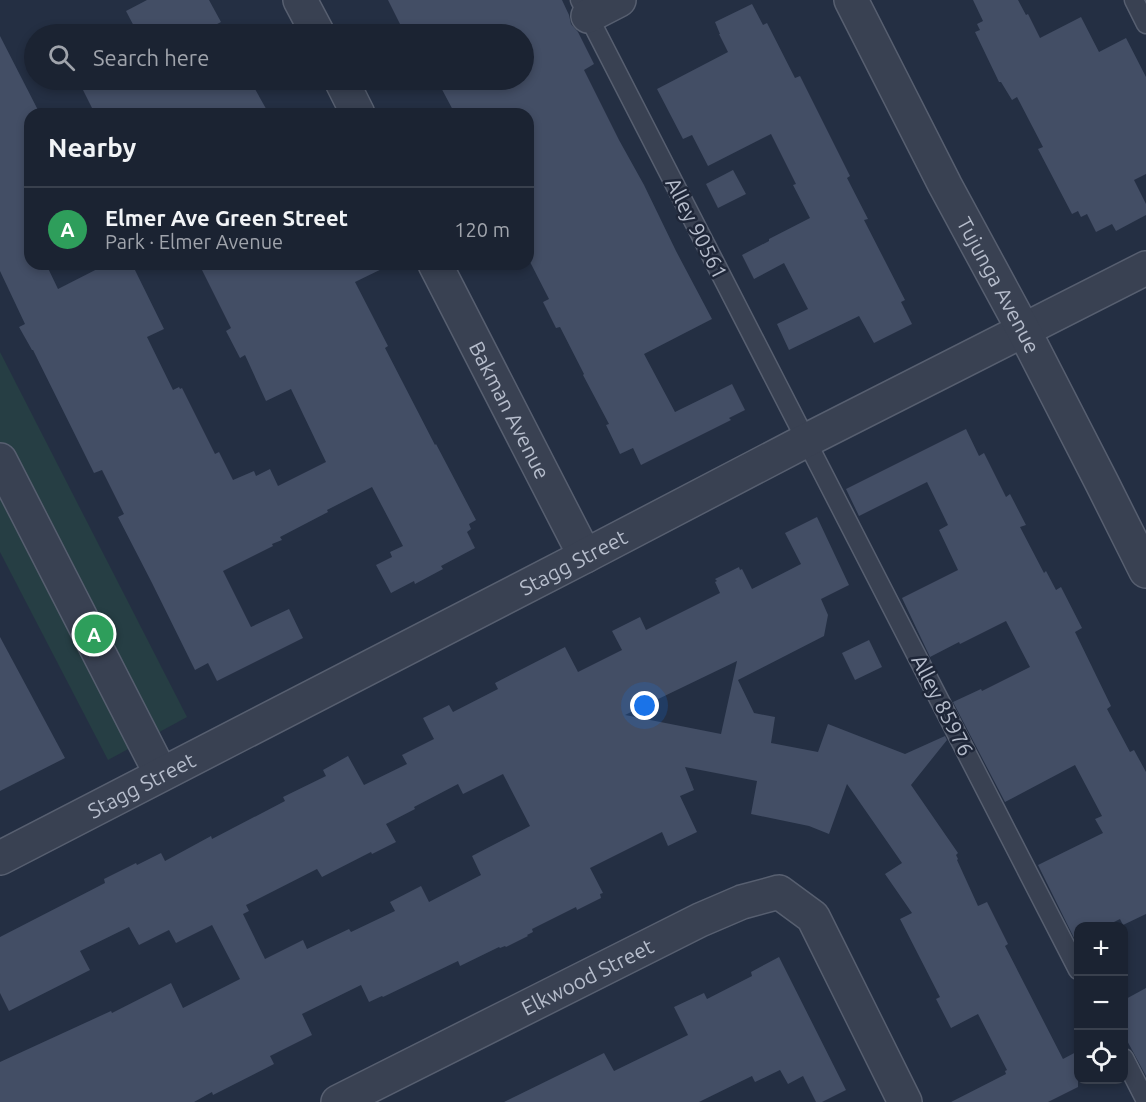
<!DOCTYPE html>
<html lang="en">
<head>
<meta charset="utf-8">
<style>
	body { margin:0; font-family:Ubuntu,sans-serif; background:#242b3a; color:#f1f3f6 }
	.controls { position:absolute; right:18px; bottom:18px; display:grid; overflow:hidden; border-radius:12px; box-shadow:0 3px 9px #0003 }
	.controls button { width:54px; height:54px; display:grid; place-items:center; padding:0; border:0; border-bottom:2px solid #39404d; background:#1b2332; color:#f1f3f6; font:30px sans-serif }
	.you { position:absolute; left:645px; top:706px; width:21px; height:21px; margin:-15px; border:4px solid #fff; border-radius:50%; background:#1a73e8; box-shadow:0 0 0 9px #1a73e833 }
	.badge { display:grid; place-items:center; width:39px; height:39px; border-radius:50%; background:#0b8043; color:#fff; font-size:20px; font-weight:700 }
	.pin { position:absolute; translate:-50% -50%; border:3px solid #fff; box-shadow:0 2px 6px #0006 }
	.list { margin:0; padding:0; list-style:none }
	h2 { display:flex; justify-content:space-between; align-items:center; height:78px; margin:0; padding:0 24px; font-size:26px }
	h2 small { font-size:20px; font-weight:400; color:#a0a4ac }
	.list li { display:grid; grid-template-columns:39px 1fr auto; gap:18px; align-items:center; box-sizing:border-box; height:84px; padding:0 24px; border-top:2px solid #39404d }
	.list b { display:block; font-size:22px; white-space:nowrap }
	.list p { margin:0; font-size:20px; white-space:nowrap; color:#a0a4ac }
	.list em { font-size:20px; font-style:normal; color:#a0a4ac }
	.icon { flex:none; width:33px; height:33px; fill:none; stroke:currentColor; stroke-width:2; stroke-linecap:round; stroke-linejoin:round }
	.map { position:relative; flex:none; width:1146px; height:1102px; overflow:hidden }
	.search { position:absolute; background:#1b2332; box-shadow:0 3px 9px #0003; left:24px; top:24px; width:510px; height:66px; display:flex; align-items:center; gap:15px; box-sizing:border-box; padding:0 21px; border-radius:33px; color:#a0a4ac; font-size:22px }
	.panel { position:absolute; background:#1b2332; box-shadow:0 3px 9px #0003; left:24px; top:108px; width:510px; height:162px; border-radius:18px }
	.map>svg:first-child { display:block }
	.green { fill:#263e44 }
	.building { fill:#434e65; fill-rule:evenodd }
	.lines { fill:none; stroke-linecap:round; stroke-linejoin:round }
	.service-casing { stroke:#575f70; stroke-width:21 }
	.minor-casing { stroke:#575f70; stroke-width:36 }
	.tertiary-casing { stroke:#575f70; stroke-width:36 }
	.service { stroke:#394152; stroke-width:18 }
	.minor { stroke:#394152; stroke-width:33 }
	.tertiary { stroke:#394152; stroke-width:33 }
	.labels { text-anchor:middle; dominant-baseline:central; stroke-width:5; stroke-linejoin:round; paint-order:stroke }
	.street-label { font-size:21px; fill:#b6bdcc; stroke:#1e2638 }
</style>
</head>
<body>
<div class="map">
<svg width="1146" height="1102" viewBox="0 0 1146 1102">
	<rect width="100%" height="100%" fill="#242f43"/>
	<!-- green -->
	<polygon class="green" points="0,352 187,717 108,760 0,552"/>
	<!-- building -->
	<g class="building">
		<polygon points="147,0 209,0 221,22 198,34 138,34 126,11"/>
		<polygon points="388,0 562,0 569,15 571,24 578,32 594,64 584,70 619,140 644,185 676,251 712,319 644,354 675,412 732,384 745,410 729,418 731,420 641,465 633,448 620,454 606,425 609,424 583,375 584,374 560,327 556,328 543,302 549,299 528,258 528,114 455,114 437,80 524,80 524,34 405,34"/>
		<polygon points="973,0 1018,0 1026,15 1028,14 1040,38 1081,17 1099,52 1126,38 1146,77 1146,174 1134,180 1146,204 1146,215 1116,231 1112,224 1096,232 1087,214 1081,217 1078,211 1072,214 1038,149 1043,147 1017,97 1012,100 1001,82 999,82 975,32 980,30 977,24 983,21"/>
		<polygon points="752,4 763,25 767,23 795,78 800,76 850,176 847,178 868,219 864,220 905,300 901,302 912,324 874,343 859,316 789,350 777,324 808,309 784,263 754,279 742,255 769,241 769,239 810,218 793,185 796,184 771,134 708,166 692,135 683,139 657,89 728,52 719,34 720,34 715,22"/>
		<polygon points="0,36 40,114 30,114 30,264 46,264 58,289 107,264 132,264 164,329 147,337 173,390 179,387 180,389 182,388 215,454 219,452 233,480 254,471 256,476 270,469 278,486 326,462 291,389 266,401 245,355 240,358 226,331 231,328 199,264 392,264 355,282 388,346 385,348 435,445 436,444 476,520 469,524 471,529 467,532 475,548 441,566 443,569 415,584 414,581 391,593 376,565 392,557 390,552 403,546 372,487 327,510 328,512 280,537 282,540 272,544 273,546 223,571 251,627 289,609 303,638 217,681 208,663 195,670 152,583 118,517 124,514 102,470 94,473 33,350 32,350 19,327 25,324 0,271"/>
		<polygon points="78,80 250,80 269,114 95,114"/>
		<polygon points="733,170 746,194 718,208 706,184"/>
		<polygon points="966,429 979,456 984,453 1006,497 1010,494 1026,525 1020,527 1044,573 1046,571 1056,590 1061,587 1082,628 1075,632 1111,706 1107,709 1130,752 1134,750 1146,772 1146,914 1123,925 1120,919 1104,927 1078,927 1078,946 1038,865 1103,833 1095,819 1102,816 1075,765 1005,802 953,702 981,689 982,691 1030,667 1006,621 960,644 959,642 930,657 902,598 958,570 939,530 948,525 927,482 859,516 846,489"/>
		<path d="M 817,517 L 849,585 L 821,599 L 828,615 L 824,636 L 738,680 L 754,713 L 775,717 L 771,743 L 818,752 L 828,724 L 905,754 L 945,736 L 947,740 L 911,785 L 958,853 L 956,855 L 958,859 L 957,860 L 978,906 L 987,902 L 1008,944 L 1005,946 L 1063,1059 L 1078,1051 L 1078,1087 L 1048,1102 L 951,1102 L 1006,1074 L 1005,1071 L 1007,1070 L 978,1014 L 951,1028 L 936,999 L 940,997 L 900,919 L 912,913 L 885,874 L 902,863 L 847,784 L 829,834 L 809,826 L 751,814 L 757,781 L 685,767 L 694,790 L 680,796 L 697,832 L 668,846 L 662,832 L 590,868 L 603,893 L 600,894 L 601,898 L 577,910 L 576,907 L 532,929 L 533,932 L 527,935 L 528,936 L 506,947 L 505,946 L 500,948 L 499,947 L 460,966 L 458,961 L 383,997 L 382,996 L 369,1002 L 361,985 L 302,1014 L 312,1035 L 270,1056 L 274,1064 L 213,1095 L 212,1092 L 194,1102 L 0,1102 L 0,1062 L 111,1011 L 112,1013 L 171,983 L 183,1008 L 240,979 L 212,925 L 176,943 L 169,930 L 139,945 L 129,927 L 80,951 L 90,970 L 9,1011 L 0,993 L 0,937 L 105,883 L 104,879 L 136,863 L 137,865 L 161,853 L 165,861 L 211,836 L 212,839 L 285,801 L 283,797 L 326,776 L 323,770 L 348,756 L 364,785 L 407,764 L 402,755 L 434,739 L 423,718 L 449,705 L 453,712 L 498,689 L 495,683 L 565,647 L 578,672 L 622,650 L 612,631 L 640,617 L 646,630 L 720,593 L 715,582 L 717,581 L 715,579 L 739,567 L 740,570 L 742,569 L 752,589 L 801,564 L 785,533 ZM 737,661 L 721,734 L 625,715 ZM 503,774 L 530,826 L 472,856 L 481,875 L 429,902 L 421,886 L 390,902 L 395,911 L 351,932 L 349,929 L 307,949 L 303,940 L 265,959 L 243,914 L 249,911 L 246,905 L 317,869 L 322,877 L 371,852 L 372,854 L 396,842 L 386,824 L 415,809 L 414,807 L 458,784 L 463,794 Z"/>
		<polygon points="0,637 65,758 0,791"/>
		<polygon points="869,640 882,667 855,680 842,653"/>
		<polygon points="779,957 846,1090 822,1102 816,1102 803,1076 788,1084 780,1070 755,1082 752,1076 699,1102 504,1102 604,1053 614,1071 688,1035 674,1007 704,993 707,999 752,976 751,972"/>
		<polygon points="1146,988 1146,1076 1124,1035 1124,1000"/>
	</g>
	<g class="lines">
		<!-- service casing -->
		<g class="service-casing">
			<g id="service">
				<polyline points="580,0 1078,970"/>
				<polyline points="1134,0 1146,24"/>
				<polyline points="1124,1058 1146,1101"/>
			</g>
		</g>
		<!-- minor casing -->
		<g class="minor-casing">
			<g id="minor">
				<polyline points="300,0 318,34"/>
				<polyline points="588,16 619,0"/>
				<polyline points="341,80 358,114"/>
				<path id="s1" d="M 435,264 L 585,556"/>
				<polyline points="0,460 161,774"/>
				<path id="s2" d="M 0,858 L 585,556 L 807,440 L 1146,268"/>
				<path id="s3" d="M 338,1102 L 700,920 L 742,902 L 779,892 L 813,917 L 905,1102"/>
			</g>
		</g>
		<!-- tertiary casing -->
		<g class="tertiary-casing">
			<g id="tertiary">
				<path id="s4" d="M 851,0 L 945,185 L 1024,331 L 1102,483 L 1146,571"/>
			</g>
		</g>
		<!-- service -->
		<use href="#service" class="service"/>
		<!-- minor -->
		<use href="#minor" class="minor"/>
		<!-- tertiary -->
		<use href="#tertiary" class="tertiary"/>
	</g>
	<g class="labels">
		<!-- street labels -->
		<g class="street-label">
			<text transform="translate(697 228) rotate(63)">Alley 90561</text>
			<text stroke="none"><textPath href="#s4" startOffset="321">Tujunga Avenue</textPath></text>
			<text stroke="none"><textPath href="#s1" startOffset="164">Bakman Avenue</textPath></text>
			<text stroke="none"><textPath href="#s2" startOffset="645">Stagg Street</textPath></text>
			<text transform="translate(943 705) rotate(63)">Alley 85976</text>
			<text stroke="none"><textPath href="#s2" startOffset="159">Stagg Street</textPath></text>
			<text stroke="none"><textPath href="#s3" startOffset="279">Elkwood Street</textPath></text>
		</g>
	</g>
</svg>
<div class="controls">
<button>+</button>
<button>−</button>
<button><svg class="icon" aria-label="locate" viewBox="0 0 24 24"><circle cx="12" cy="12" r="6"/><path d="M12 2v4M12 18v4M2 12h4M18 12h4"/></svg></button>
</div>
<div class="you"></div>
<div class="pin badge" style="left:94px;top:634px;background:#2e9e5b">A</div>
<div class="search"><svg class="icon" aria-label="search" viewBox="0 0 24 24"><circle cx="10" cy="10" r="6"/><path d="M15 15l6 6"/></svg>Search here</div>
<section class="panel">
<h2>Nearby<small></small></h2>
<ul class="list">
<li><span class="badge" style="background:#2e9e5b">A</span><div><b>Elmer Ave Green Street</b><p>Park · Elmer Avenue</p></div><em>120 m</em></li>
</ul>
</section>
</div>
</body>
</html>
